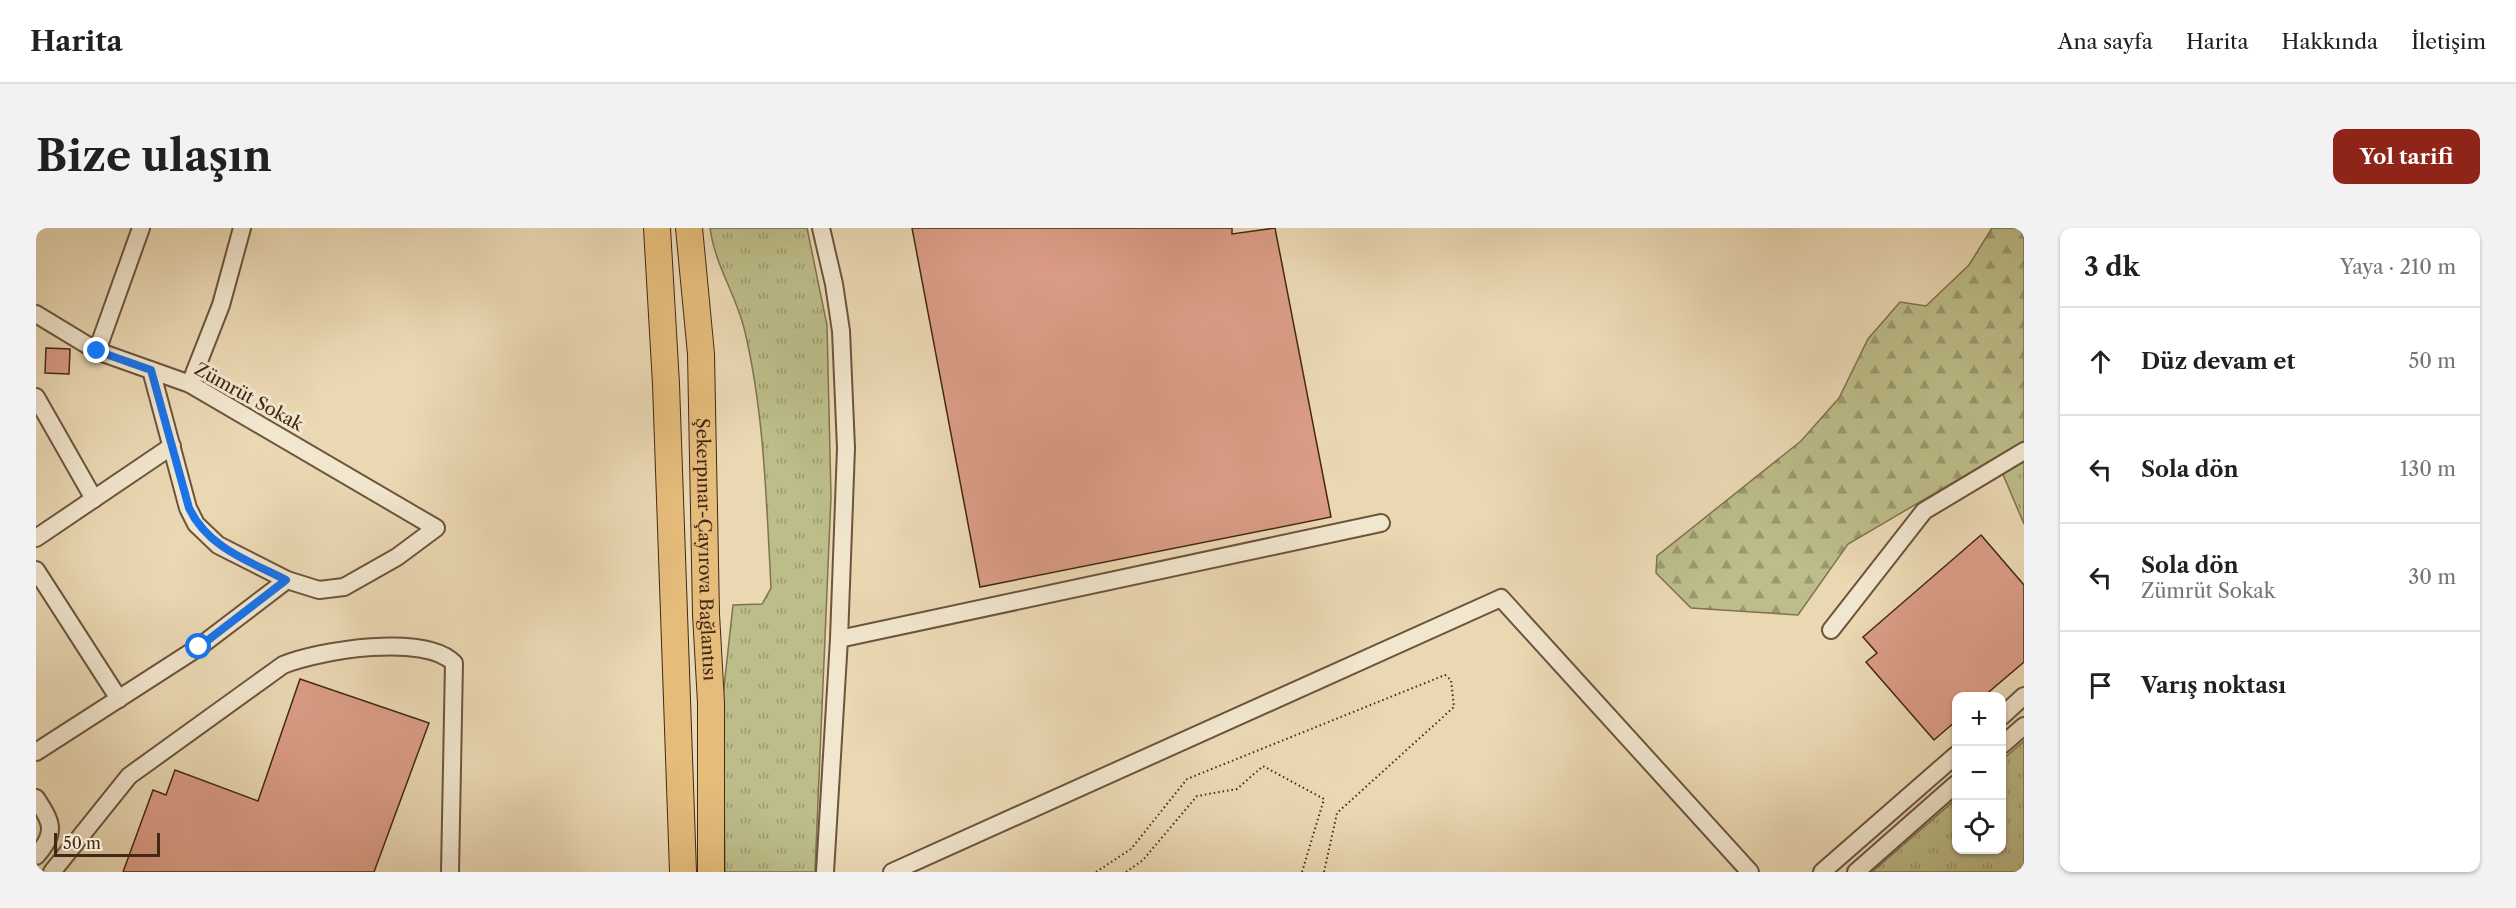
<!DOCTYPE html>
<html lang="tr">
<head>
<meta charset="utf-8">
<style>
	body { margin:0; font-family:"Libre Caslon Text",serif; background:#f2f2f2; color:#202124 }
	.controls { position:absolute; right:18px; bottom:18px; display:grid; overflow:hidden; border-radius:12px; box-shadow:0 2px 4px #0004 }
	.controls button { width:54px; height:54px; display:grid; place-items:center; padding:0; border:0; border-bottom:2px solid #e0e0e0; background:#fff; color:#202124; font:30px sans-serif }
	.scale { position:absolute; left:18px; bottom:15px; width:106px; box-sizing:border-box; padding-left:6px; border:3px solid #432816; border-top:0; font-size:16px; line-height:21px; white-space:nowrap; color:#432816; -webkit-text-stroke:4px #f1e6ce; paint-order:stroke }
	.stop { position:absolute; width:18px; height:18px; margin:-14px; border:4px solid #1a73e8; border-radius:50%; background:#fff }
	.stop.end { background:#1a73e8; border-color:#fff; box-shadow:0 2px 6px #0008 }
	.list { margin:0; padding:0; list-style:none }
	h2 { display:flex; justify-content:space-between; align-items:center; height:78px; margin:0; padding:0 24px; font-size:26px }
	h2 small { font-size:20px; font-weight:400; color:#757577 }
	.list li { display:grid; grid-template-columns:39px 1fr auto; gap:18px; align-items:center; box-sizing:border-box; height:108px; padding:0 24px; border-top:2px solid #e0e0e0 }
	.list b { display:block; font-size:22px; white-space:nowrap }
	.list p { margin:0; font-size:20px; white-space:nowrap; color:#757577 }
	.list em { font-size:20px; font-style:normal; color:#757577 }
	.icon { flex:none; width:33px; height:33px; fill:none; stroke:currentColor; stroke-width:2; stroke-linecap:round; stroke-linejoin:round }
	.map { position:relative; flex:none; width:1988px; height:644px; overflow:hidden; border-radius:12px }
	header { display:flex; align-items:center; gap:36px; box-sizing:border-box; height:84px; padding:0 30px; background:#fff; border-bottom:2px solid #e0e0e0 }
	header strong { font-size:28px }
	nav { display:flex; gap:33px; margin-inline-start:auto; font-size:21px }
	.intro { display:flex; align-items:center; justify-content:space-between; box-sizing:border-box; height:144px; padding:0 36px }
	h1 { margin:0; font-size:42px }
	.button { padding:15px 27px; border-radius:12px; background:#8f2418; color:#fff; font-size:21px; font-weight:700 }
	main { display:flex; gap:36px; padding:0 36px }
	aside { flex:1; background:#fff; border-radius:12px; box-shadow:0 2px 4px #0004 }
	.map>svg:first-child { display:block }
	.grass { fill:url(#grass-tufts); stroke:#807250; stroke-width:1.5 }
	.forest { fill:url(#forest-firs); stroke:#807250; stroke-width:1.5 }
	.building { fill:#da9c85; stroke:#432816; stroke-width:1.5 }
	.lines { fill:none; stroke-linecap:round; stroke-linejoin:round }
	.minor-casing { stroke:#6d543d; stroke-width:20 }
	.highway-casing { stroke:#432816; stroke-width:28 }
	.path { stroke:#432816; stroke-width:2; stroke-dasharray:1.5 3; stroke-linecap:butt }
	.minor { stroke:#f1e6ce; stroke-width:16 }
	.highway { stroke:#e5bc7a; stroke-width:26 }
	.route { stroke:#1a73e8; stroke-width:8 }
	.labels { text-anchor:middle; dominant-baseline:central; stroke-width:6; stroke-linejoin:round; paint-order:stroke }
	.street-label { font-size:18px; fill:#432816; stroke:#f1e6ce }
</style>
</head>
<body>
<header>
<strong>Harita</strong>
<nav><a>Ana sayfa</a><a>Harita</a><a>Hakkında</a><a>İletişim</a></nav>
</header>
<div class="intro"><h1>Bize ulaşın</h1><a class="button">Yol tarifi</a></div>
<main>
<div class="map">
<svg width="1988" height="644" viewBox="0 0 1988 644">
	<defs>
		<pattern id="grass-tufts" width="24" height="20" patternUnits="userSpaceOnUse" patternTransform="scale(1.5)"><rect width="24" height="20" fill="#bcbd89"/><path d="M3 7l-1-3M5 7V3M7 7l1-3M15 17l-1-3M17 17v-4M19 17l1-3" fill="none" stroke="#9a9a6f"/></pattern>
		<pattern id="forest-firs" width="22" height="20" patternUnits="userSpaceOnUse" patternTransform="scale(1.5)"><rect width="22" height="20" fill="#bcbd89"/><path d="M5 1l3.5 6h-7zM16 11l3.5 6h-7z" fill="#9a9a6f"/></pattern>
	</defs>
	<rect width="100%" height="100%" fill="#ead8b3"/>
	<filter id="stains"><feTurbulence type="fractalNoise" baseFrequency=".00333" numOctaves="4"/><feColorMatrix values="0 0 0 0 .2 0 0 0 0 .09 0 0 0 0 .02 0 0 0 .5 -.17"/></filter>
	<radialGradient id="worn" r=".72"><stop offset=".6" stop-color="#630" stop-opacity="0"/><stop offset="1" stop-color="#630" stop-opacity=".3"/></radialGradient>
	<!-- grass -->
	<g class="grass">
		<path d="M 674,0 L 771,0 L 791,97 L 795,269 L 779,644 L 689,644 L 687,468 L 697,377 L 726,376 L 735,360 L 734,340 C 730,262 727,180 709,104 C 701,68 679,38 674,0 Z"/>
		<polygon points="1988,224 1988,296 1963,237"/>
		<polygon points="1988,513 1988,644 1836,644 1920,571 1920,622 1966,622 1966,532"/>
	</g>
	<!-- forest -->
	<polygon class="forest" points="1956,0 1988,0 1988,213 1812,316 1762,387 1655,380 1620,345 1621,328 1765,213 1803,170 1832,111 1864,74 1890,78 1933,37"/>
	<!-- building -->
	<g class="building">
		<polygon points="876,0 1196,0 1196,6 1239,0 1295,289 944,359"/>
		<polygon points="10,120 34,121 33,146 9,145"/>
		<polygon points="1945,307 1988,357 1988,434 1948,468 1920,468 1920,493 1898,512 1830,434 1841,425 1827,409"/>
		<polygon points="264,451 393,495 338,644 87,644 117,562 130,567 139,542 222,573"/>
	</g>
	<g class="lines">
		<!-- minor casing -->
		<g class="minor-casing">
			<g id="minor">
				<polyline points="785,0 798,56 805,103 810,220 803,411 789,644"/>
				<polyline points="0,86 61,123 154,156 400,300 361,329 308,359 283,362 251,352 182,317 160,296 152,280 115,142"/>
				<polyline points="61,123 105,0"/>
				<polyline points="154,156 185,77 206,0"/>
				<polyline points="0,169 58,271"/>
				<polyline points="0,310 136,218"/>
				<polyline points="0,342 83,471"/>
				<polyline points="1795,402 1888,283 1988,223"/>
				<polyline points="803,411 1345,295"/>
				<polyline points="1966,488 1988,468"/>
				<polyline points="1966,517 1988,498"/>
				<polyline points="0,524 163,419 251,352"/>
				<path d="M 0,570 C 15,593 22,604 0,628"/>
				<path d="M 16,644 L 93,548 L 247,437 C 284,422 389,405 418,435 L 414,644"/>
				<polyline points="856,644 1465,370 1714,644"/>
				<polyline points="1786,644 1920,527"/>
				<polyline points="1820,644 1920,556"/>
			</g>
		</g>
		<!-- highway casing -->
		<g class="highway-casing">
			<g id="highway">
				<polyline points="621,0 630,156 647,644"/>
				<path id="s1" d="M 653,0 L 665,126 L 670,386 L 675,475 L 675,644"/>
			</g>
		</g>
		<!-- path -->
		<g class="path">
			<polyline points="1060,644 1095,621 1151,551 1409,447 1415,452 1418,479 1301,585 1288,644"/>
			<polyline points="1090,644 1107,632 1161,568 1201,561 1227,538 1288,571 1266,644"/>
		</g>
		<!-- minor -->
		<use href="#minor" class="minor"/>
		<!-- highway -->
		<use href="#highway" class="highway"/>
	</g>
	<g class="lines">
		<!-- route -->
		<path class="route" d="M 61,123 L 115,142 L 153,280 C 172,320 213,333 250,352 L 163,419"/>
	</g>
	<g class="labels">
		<!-- street labels -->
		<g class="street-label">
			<text transform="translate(213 169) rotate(29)">Zümrüt Sokak</text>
			<text stroke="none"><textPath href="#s1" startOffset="322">Şekerpınar-Çayırova Bağlantısı</textPath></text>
		</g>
	</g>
	<rect width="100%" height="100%" filter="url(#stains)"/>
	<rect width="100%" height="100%" fill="url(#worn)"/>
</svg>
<div class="controls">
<button>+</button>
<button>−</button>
<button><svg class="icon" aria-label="locate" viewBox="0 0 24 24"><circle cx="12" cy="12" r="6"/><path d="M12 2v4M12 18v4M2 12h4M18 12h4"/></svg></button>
</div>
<div class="scale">50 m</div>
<div class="stop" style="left:163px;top:419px"></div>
<div class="stop end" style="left:61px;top:123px"></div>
</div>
<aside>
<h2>3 dk<small>Yaya · 210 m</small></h2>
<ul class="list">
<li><svg class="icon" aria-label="ahead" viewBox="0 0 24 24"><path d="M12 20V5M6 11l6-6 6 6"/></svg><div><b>Düz devam et</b></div><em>50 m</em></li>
<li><svg class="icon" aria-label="left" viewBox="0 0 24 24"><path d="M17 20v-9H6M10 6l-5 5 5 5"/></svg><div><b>Sola dön</b></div><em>130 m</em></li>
<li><svg class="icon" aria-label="left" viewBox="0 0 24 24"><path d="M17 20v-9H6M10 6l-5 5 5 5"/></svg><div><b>Sola dön</b><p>Zümrüt Sokak</p></div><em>30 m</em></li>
<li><svg class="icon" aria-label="arrive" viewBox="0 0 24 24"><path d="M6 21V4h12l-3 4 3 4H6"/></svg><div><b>Varış noktası</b></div></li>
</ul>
</aside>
</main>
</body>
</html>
